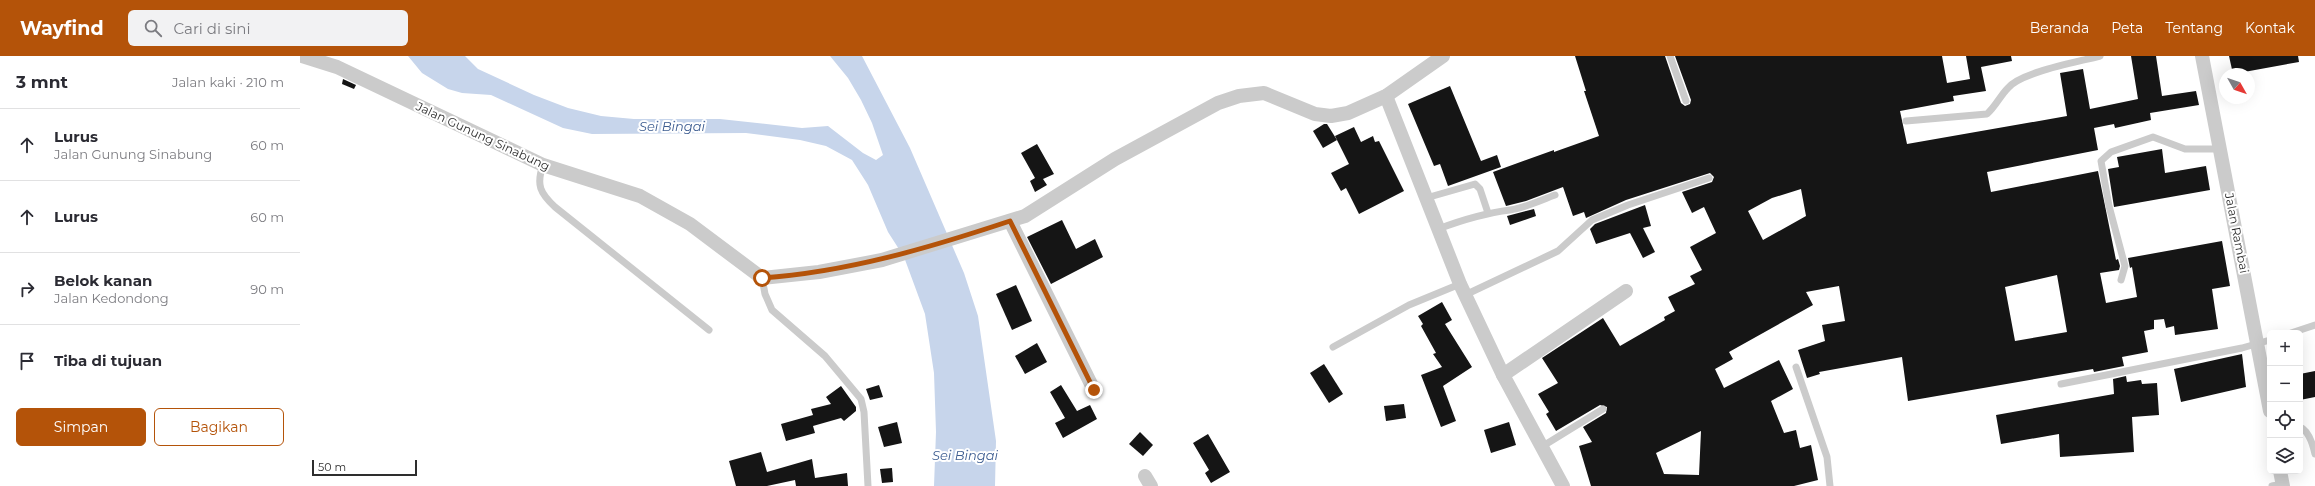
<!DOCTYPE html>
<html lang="id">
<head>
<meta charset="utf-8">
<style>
	body { margin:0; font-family:Montserrat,sans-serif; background:#f2f2f3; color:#2b2b33 }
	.controls { position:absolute; right:12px; bottom:12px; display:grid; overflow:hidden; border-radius:6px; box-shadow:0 4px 16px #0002 }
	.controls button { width:36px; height:36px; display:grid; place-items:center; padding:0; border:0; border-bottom:1px solid #e1e1e2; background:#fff; color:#2b2b33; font:20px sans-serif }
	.compass { position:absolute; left:1919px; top:12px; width:36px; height:36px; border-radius:50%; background:#fff; box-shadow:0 4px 16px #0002; rotate:130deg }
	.scale { position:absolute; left:12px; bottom:10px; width:105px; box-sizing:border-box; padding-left:4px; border:2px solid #2e2e2e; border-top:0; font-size:11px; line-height:14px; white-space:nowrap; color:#2e2e2e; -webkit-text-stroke:3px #fff; paint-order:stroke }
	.stop { position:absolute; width:12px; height:12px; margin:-9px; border:3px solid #b45309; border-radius:50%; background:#fff }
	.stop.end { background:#b45309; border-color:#fff; box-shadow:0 1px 4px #0008 }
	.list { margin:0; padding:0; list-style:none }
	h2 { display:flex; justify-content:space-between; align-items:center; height:52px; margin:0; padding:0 16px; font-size:17px }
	h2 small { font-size:13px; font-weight:400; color:#7c7c81 }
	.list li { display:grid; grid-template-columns:26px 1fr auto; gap:12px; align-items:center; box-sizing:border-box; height:72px; padding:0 16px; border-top:1px solid #e1e1e2 }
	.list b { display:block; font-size:15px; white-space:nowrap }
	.list p { margin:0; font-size:13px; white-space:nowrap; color:#7c7c81 }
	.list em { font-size:13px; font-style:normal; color:#7c7c81 }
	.actions { display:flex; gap:8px; padding:12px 16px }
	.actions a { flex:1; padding:9px 0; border:1px solid #b45309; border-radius:6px; text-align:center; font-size:14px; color:#b45309 }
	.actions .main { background:#b45309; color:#fff }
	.icon { flex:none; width:22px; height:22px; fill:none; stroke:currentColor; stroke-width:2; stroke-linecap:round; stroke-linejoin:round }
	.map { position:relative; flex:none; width:2015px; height:430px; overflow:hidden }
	header { display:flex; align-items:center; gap:24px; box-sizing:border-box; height:56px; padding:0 20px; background:#b45309; color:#fff }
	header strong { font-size:19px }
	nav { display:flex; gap:22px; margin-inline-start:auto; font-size:14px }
	.search { width:280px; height:36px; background:#f2f2f3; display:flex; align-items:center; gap:10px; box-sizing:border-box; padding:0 14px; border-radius:6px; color:#7c7c81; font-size:15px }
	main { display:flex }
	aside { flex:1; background:#fff }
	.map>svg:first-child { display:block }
	.water { fill:#c7d5eb }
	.building { fill:#151515; fill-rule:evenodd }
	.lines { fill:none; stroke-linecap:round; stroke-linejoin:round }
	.lane { stroke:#cbcbcb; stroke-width:7 }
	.street { stroke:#cbcbcb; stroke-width:14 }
	.route { stroke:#b45309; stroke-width:5 }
	.labels { text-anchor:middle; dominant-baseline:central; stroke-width:4; stroke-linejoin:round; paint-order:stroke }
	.street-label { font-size:12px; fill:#2e2e2e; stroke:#fff }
	.water-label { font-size:13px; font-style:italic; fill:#3c5c90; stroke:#fff }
</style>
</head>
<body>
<header>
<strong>Wayfind</strong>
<div class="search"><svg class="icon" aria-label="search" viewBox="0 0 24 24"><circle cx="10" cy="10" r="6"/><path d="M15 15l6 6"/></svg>Cari di sini</div>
<nav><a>Beranda</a><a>Peta</a><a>Tentang</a><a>Kontak</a></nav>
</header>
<main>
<aside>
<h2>3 mnt<small>Jalan kaki · 210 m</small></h2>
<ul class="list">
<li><svg class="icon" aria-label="ahead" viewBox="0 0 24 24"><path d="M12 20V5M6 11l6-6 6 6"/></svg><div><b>Lurus</b><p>Jalan Gunung Sinabung</p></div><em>60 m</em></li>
<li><svg class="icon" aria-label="ahead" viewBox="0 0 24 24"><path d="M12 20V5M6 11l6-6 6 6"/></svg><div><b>Lurus</b></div><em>60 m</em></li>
<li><svg class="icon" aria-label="right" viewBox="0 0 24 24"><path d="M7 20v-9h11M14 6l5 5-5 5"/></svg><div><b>Belok kanan</b><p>Jalan Kedondong</p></div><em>90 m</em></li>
<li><svg class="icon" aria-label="arrive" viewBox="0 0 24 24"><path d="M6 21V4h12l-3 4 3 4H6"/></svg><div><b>Tiba di tujuan</b></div></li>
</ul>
<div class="actions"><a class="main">Simpan</a><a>Bagikan</a></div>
</aside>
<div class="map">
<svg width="2015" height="430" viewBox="0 0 2015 430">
	<rect width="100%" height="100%" fill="#fff"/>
	<!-- water -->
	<polygon class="water" points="108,0 165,0 178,13 234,39 268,52 301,60 334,63 420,63 502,72 528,70 563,97 576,104 583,99 572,67 561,44 548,22 530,0 562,0 610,92 664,217 678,260 696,385 695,430 634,430 636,376 634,317 625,258 604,201 588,176 568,129 552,104 526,90 500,84 446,77 292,78 263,72 191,39 162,37 148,33 122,17"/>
	<!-- building -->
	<g class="building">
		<path d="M 1275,0 L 1365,0 L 1381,47 L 1385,50 L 1390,48 L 1391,44 L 1375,0 L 1642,0 L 1647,27 L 1670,23 L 1666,0 L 1711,0 L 1712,5 L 1681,11 L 1686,35 L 1653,40 L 1654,45 L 1600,55 L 1607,88 L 1767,60 L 1760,17 L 1783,13 L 1790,53 L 1838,43 L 1831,0 L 1856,0 L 1862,40 L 1896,35 L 1899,49 L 1850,57 L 1851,64 L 1815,72 L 1814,68 L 1794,72 L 1798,94 L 1687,116 L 1691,136 L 1798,115 L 1816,204 L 1818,203 L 1820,210 L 1819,214 L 1800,217 L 1806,247 L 1837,241 L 1832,211 L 1830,212 L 1828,202 L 1922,185 L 1930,230 L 1912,233 L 1918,273 L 1875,279 L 1874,270 L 1866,272 L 1864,263 L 1854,264 L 1854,273 L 1844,275 L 1848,296 L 1822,301 L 1824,310 L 1794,316 L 1793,313 L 1608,345 L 1602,301 L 1519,316 L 1520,318 L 1507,322 L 1498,294 L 1525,285 L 1522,269 L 1545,265 L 1539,230 L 1506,236 L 1513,249 L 1429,296 L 1433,303 L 1415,313 L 1424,332 L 1479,304 L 1493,333 L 1471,345 L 1484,377 L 1496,374 L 1500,392 L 1511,389 L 1518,424 L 1494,430 L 1291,430 L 1279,390 L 1292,386 L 1283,371 L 1306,357 L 1307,351 L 1300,349 L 1256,375 L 1246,358 L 1249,356 L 1238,338 L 1258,327 L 1242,302 L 1303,262 L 1320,290 L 1365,264 L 1364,261 L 1375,255 L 1368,241 L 1395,228 L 1390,220 L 1402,214 L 1390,191 L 1416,177 L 1404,151 L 1392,157 L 1382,136 L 1412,126 L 1414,121 L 1410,117 L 1326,144 L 1286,162 L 1284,156 L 1273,160 L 1263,131 L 1226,145 L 1206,150 L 1193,116 L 1254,94 L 1254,96 L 1299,80 L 1284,35 L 1286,35 ZM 1501,133 L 1506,160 L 1463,184 L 1448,155 L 1472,142 ZM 1757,219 L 1767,276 L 1715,285 L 1705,231 ZM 1401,375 L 1399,419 L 1364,418 L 1356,397 Z"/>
		<polygon points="1929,0 1998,0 1999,6 1933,18"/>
		<polygon points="43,23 56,29 54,33 42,28"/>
		<polygon points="1150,30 1181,105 1197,99 1201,111 1148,130 1140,108 1134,110 1108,48"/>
		<polygon points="1024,68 1027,68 1037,84 1023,92 1013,75"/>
		<polygon points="1054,71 1061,86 1073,80 1075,86 1079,85 1104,135 1059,158 1046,132 1041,135 1031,117 1049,108 1035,80"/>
		<polygon points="737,88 754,118 743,123 747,129 735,136 730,125 735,122 721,97"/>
		<polygon points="1862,93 1865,117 1906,110 1910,134 1814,151 1808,113 1819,111 1817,101"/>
		<polygon points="1345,149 1351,170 1343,172 1355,196 1343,202 1330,177 1296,188 1290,173 1295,168"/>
		<polygon points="1234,153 1236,160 1210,169 1207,160"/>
		<polygon points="762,164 776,193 795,183 803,201 751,228 727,181"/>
		<polygon points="716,229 732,265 712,274 696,238"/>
		<polygon points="1142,246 1152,264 1145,268 1172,311 1143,330 1156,365 1141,371 1121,319 1142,311 1133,298 1136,297 1121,270 1123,268 1118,260"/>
		<polygon points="737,287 747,306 725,318 715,300"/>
		<polygon points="1942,298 1946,331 1881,346 1874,313"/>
		<polygon points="1024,308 1043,338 1029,347 1010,317"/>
		<polygon points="2015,315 2015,341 2000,344 2000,318"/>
		<polygon points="1826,320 1827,326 1841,324 1842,328 1857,327 1859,359 1832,361 1834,396 1760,401 1759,378 1701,388 1696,359 1814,338 1813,323"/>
		<polygon points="579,329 583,341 570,344 566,333"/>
		<polygon points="761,329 777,355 790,349 797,363 763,382 755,367 765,362 750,336"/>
		<polygon points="541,330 556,351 556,355 544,365 541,362 513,370 515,377 486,385 481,368 513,359 511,353 531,348 526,341"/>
		<polygon points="1104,348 1106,362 1086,365 1084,350"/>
		<polygon points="597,366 602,387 584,391 578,371"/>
		<polygon points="1209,366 1216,389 1191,397 1184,374"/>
		<polygon points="840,376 853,389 843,400 829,388"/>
		<polygon points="908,378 930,416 911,427 905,417 909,414 893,387"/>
		<polygon points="461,396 467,416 512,403 515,422 547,417 548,430 496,430 495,424 467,430 436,430 429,405"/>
		<polygon points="592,412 593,426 582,427 580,413"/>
	</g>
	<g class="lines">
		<!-- lane -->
		<g class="lane">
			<polyline points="1370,0 1386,45"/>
			<path d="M 1606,65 L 1687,58 C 1696,50 1700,40 1708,32 C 1721,16 1778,6 1800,0"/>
			<path d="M 243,109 C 236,129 240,137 255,151 L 409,274"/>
			<polyline points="1126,142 1175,128 1180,133 1188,157"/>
			<path d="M 1138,173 C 1162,164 1185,157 1210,154 C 1225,152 1241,144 1255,139"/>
			<polyline points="462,222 465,238 472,254 525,300 561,343 564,356 568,430"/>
			<polyline points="1821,224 1825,210 1809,150 1801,105 1811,96 1853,81 1885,93 1921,93"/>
			<polyline points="1165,239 1258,195 1292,164 1328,149 1409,122"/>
			<polyline points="1991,277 2015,269"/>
			<polyline points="1033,291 1109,249 1160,228"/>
			<polyline points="1496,311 1527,401 1530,430"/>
			<polyline points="1761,328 1942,292 1970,284"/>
			<path d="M 2000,371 C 2009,375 2013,389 2015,398"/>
			<polyline points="1243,390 1303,353"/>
			<polyline points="1972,430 1983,428"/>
		</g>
		<!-- street -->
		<g class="street">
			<polyline points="2,0 37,11 243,109 340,140 390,168 462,222 519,216 582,204 725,160 815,103 918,47 939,40 964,37 1015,58 1031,60 1048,57 1086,40 1143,0"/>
			<polyline points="1902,0 1970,355"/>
			<polyline points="1086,40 1160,228 1203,319 1263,430"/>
			<polyline points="710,165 794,334"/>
			<polyline points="1203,319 1326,235"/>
			<polyline points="1980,415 1983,430"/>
			<polyline points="845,420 851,430"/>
		</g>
	</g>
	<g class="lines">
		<!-- route -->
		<path class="route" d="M 462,222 C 547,216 629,192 710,165 L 794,334"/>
	</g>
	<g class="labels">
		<!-- street labels -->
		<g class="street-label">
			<text transform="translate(183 80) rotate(25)">Jalan Gunung Sinabung</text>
			<text transform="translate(1937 177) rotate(79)">Jalan Rambai</text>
		</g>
		<!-- water labels -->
		<g class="water-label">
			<text x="372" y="70">Sei Bingai</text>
			<text x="665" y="399">Sei Bingai</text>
		</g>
	</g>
</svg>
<div class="controls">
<button>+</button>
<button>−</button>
<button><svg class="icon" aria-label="locate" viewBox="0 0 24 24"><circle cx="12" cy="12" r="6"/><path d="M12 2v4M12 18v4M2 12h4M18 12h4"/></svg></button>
<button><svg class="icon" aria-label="layers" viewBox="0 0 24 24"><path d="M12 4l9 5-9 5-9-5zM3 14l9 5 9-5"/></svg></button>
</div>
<svg class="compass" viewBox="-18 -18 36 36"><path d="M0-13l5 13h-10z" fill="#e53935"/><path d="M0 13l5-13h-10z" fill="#7c7c81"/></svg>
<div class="scale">50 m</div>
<div class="stop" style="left:462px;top:222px"></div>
<div class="stop end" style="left:794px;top:334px"></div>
</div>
</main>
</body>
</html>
